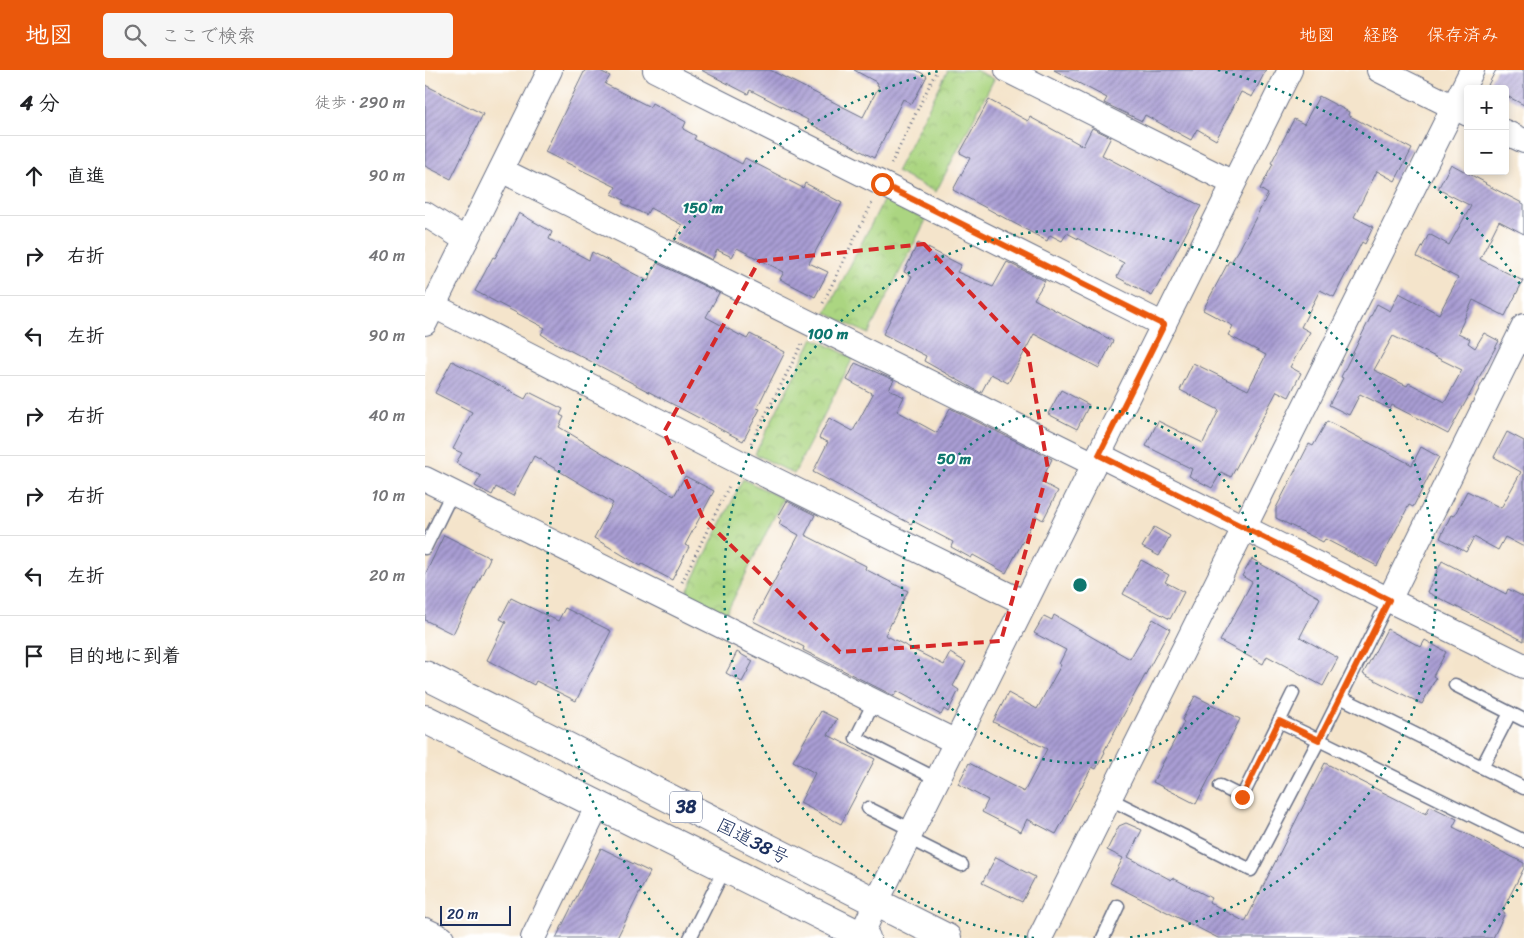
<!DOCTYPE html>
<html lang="ja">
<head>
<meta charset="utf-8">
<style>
	body { margin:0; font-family:Sriracha,"Klee One",sans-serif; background:#f6f6f6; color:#202124 }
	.controls { position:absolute; right:15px; top:15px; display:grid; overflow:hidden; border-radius:5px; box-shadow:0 2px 8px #0003 }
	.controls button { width:45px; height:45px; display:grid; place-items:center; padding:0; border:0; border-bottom:1px solid #e0e0e0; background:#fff; color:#202124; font:25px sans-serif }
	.scale { position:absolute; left:15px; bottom:12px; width:71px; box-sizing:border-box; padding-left:5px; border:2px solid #1b2f5e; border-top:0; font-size:14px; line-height:18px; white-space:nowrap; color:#1b2f5e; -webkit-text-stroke:4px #fff; paint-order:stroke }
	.stop { position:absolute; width:15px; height:15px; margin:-11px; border:4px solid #ea580c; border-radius:50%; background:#fff }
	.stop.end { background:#ea580c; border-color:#fff; box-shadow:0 1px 5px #0008 }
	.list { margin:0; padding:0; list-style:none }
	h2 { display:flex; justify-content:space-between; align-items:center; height:65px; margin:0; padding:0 20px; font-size:21px }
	h2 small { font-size:16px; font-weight:400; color:#757577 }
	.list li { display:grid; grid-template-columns:32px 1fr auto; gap:15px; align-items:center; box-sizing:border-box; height:80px; padding:0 20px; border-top:1px solid #e0e0e0 }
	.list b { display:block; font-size:19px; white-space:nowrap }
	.list em { font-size:16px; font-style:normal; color:#757577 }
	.icon { flex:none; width:28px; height:28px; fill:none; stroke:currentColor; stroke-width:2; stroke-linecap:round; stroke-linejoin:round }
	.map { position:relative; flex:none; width:1099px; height:868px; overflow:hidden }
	header { display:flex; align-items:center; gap:30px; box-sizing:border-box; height:70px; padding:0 25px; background:#ea580c; color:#fff }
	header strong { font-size:24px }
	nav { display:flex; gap:28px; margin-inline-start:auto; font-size:18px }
	.search { width:350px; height:45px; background:#f6f6f6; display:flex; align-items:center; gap:12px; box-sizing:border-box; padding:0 18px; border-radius:5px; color:#757577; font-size:19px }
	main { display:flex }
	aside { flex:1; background:#fff }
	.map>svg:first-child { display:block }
	.park { fill:url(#park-crowns); stroke:#638270 }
	.building { fill:url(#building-hatch); fill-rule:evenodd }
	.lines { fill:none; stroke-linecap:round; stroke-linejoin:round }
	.lane-casing { stroke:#676e84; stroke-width:15 }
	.street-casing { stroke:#676e84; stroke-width:26 }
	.highway-casing { stroke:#676e84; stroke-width:30 }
	.path { stroke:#676e84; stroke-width:3; stroke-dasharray:1 4; stroke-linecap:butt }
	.lane { stroke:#fff; stroke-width:12 }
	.street { stroke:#fff; stroke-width:24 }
	.highway { stroke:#fff; stroke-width:28 }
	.route { stroke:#ea580c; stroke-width:6 }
	.marked { fill:none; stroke:#d62828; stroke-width:4; stroke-dasharray:10 6; stroke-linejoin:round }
	.ring { fill:none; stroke:#0f766e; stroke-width:2.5; stroke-dasharray:2.5 5 }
	.labels { text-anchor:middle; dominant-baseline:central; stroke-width:4; stroke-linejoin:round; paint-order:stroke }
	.shield { fill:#fff; stroke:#5f6d8e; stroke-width:1 }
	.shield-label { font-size:18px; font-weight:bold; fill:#1b2f5e }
	.street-label { font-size:19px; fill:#1b2f5e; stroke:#fff }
	.centre { fill:#0f766e; stroke:#fff; stroke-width:2.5 }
	.ring-label { font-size:15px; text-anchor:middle; font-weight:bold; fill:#0f766e; stroke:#fff; stroke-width:4; stroke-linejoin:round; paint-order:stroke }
</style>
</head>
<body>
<header>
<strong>地図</strong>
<div class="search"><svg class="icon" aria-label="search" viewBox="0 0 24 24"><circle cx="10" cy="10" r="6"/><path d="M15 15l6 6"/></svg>ここで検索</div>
<nav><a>地図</a><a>経路</a><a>保存済み</a></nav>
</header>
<main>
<aside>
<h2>4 分<small>徒歩 · 290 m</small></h2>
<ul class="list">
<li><svg class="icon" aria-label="ahead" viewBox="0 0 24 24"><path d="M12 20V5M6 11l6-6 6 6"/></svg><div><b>直進</b></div><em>90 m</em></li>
<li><svg class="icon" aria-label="right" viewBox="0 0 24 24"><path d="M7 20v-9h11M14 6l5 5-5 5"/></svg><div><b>右折</b></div><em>40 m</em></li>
<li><svg class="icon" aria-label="left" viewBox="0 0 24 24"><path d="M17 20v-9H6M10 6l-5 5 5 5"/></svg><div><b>左折</b></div><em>90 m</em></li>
<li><svg class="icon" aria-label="right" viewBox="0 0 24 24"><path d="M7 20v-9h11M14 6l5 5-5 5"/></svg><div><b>右折</b></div><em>40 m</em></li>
<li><svg class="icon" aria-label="right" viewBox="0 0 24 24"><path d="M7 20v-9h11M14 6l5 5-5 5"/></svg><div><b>右折</b></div><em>10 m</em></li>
<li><svg class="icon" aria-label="left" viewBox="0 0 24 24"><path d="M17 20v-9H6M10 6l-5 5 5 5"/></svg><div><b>左折</b></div><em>20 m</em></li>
<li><svg class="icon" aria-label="arrive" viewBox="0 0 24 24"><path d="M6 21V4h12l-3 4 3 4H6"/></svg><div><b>目的地に到着</b></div></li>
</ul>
</aside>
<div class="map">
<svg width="1099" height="868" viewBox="0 0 1099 868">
	<defs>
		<pattern id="park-crowns" width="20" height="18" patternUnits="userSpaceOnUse" patternTransform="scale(1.25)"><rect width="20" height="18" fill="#abd581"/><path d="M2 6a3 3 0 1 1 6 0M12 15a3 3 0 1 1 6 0" fill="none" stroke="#93b772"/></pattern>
		<pattern id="building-hatch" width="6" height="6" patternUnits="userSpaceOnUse" patternTransform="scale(1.25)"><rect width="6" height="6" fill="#a99dd3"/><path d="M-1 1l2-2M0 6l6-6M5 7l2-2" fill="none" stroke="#8980ae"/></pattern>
	</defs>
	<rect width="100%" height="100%" fill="#fff"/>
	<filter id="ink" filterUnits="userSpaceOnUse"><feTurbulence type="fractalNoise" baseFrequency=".02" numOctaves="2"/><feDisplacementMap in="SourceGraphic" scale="10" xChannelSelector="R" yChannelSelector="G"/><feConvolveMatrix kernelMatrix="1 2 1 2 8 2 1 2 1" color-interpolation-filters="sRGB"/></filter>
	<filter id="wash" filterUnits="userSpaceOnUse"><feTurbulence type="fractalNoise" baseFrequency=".0096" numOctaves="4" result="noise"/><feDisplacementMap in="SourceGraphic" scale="20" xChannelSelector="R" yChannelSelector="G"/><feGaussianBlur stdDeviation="1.12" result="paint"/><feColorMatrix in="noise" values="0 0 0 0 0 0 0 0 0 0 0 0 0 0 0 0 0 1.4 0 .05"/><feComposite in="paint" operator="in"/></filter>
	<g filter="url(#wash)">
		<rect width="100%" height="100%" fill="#f4e4cb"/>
		<!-- park -->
		<g class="park">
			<polygon points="523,0 550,0 569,9 511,122 471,102"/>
			<polygon points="459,129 501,150 443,264 401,243"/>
			<polygon points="388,268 428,288 369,404 330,384"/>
			<polygon points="318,409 358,429 301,544 261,524"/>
		</g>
		<g id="blocks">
			<!-- building -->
			<g class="building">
				<polygon points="160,0 173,0 185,6 180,14 225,37 227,33 261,52 258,59 271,66 269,69 317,94 320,88 378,118 380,113 417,133 384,193 403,202 390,227 355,209 359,202 312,178 307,187 292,180 287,190 249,170 257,155 225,138 221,145 197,133 199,130 187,124 191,117 120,82"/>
				<polygon points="276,0 345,0 438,47 454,16 452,15 453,13 429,0 491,0 502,6 487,34 478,29 449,88 382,52 383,50 325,20 323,24"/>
				<polygon points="629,0 841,0 827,27 816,22 791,70 772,59 766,70 720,45 717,51 679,33 682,28"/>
				<polygon points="1071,0 1099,0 1099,35 1080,25 1080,19 1069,19 1063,15"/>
				<polygon points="0,15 58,44 26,109 0,96"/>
				<polygon points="894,26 924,42 923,45 987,79 970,111 952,101 929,147 948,157 940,174 937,172 909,227 895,220 876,257 885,262 865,297 876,303 864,327 852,321 806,407 796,402 787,418 764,406 767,399 721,376 733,351 778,373 794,340 755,320 768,293 823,320 841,285 803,265 808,256 778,240 804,191 806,192 814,180 843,124 835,119 848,94 846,93 869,49 879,54"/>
				<polygon points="564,30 603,51 605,47 658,76 667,58 686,67 677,85 756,127 757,126 776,136 727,226 692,207 699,193 642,163 637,171 625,165 622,171 528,120 545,88 535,83"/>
				<path d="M 1026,94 L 1061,113 L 1060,114 L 1099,134 L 1099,164 L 1074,151 L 1055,189 L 1098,211 L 1080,246 L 1048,230 L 1033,263 L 1045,269 L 1043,273 L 1050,278 L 1059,263 L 1074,271 L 1023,364 L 967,335 L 965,339 L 935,324 L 924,345 L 904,335 L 918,308 L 916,307 L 952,234 L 965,241 L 974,223 L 1014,244 L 1033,208 L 992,187 L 1004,164 L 1024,175 L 1046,136 L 1013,119 ZM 968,266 L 1037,300 L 1020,332 L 984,313 L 982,316 L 949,300 Z"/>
				<polygon points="94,143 127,162 124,169 164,190 167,182 223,211 232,193 294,223 281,247 322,269 325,264 360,282 332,338 335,339 318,371 125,270 116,264 120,258 50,221 68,187 70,188"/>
				<polygon points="493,173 536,195 532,202 568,217 582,192 620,211 609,229 688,271 674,298 609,264 583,313 566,304 556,323 499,291 501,286 458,264 487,206 479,202"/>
				<polygon points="27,291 100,329 104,322 138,339 135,345 139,347 134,357 249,426 260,406 289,421 260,475 264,477 247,510 217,494 216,496 169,468 188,433 109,386 88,426 71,417 67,425 50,416 56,406 31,393 37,383 28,379 47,342 10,323"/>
				<polygon points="430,293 469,310 464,319 479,327 472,341 512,363 525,338 627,389 616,412 633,421 618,450 611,446 581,503 548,485 546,488 526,477 528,472 488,451 486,454 388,402 403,372 394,368 404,348 428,361 448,324 422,310"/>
				<polygon points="636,320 664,335 652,359 623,344"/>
				<polygon points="902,351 987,395 996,377 1014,387 988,437 984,435 952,496 900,469 898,472 851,448 851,438 884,374 888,376"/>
				<polygon points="1082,362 1099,371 1099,477 1080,467 1073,480 1049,467 1041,482 1015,468 1026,445 1029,446 1042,421 1076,438 1096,402 1069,387"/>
				<polygon points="362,431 390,445 380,465 441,496 440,499 483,521 460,565 519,595 525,583 541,592 528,616 534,620 523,642 519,639 516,645 472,621 469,626 378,580 379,577 328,551 374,465 354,454 356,449 353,447"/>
				<polygon points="729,457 745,466 734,486 717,477"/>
				<polygon points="19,465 65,488 28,564 0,550 0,505"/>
				<polygon points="827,489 895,528 875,567 913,588 898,616 842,586 838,594 795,571 827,512 817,506"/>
				<polygon points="716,490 744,505 740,512 759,522 745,549 698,524"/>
				<polygon points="1017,491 1081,524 1083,519 1099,527 1099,571 1002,522"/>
				<polygon points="86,528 133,551 140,538 186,561 151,631 111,611 109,615 62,590 81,552 75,549"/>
				<polygon points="629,545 705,589 728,549 745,559 679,681 680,682 671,699 667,697 631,764 602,749 596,762 557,742 563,730 533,714 544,693 599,722 622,679 568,652 583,623 612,639 636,595 634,594 641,580 609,563 619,546 627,550"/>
				<polygon points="962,559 996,577 1000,570 1021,582 1008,606 1011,608 997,634 938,604"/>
				<polygon points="312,582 328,591 317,612 301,603"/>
				<polygon points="770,626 815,649 771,734 728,712 759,652 757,650"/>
				<polygon points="396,641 412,649 403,665 450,689 416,754 375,733 390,703 368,691"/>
				<polygon points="900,693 1001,744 1005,736 1032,749 1028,757 1099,793 1099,798 1077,841 1080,843 1068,868 793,868 685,813 698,788 682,780 694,756 701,753 717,760 703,787 746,810 748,808 786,828 784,832 820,852"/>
				<polygon points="176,778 225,802 192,868 131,868"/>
				<polygon points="571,787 610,807 597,832 557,813"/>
			</g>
		</g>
	</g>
	<g filter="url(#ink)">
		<use href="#blocks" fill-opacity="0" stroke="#676e84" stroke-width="1"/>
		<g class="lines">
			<!-- lane casing -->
			<g class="lane-casing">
				<g id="lane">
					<polyline points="0,478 27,423"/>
					<polyline points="964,530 894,670 1099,771"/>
					<polyline points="1030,615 1099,650"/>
					<polyline points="915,627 1099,718"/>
					<polyline points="449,632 431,668 512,709"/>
					<polyline points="1057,697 1085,643"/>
					<polyline points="795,716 817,727 868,623"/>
					<polyline points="685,729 826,800 894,670 854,651"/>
					<polyline points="443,738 487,760"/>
					<polyline points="483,768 537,795"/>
					<polyline points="265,868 300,798"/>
					<polyline points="678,868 693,836"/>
				</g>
			</g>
			<!-- street casing -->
			<g class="street-casing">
				<g id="street">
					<polyline points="230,0 739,255"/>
					<polyline points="582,0 808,113"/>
					<polyline points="954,0 1043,44"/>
					<polyline points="1080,62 1099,71"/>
					<polyline points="76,100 669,394"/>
					<polyline points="0,144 41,170"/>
					<polyline points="9,236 316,393 600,533"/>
					<polyline points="0,253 125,0"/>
					<polyline points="674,385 964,530 1099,596"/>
					<polyline points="0,409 531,672"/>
					<polyline points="964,530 1099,256"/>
					<polyline points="0,860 17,868"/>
					<polyline points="108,868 173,735"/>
					<polyline points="435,868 451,833 865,0"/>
					<polyline points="615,868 1047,0"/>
				</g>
			</g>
			<!-- highway casing -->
			<g class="highway-casing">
				<g id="highway">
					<polyline points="0,605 522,868"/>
					<polyline points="0,649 441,868"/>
				</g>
			</g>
			<!-- path -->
			<g class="path">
				<polyline points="466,94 512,0"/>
				<polyline points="398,233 447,133"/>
				<polyline points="326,373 377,274"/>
				<polyline points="257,512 305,414"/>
			</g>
			<!-- lane -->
			<use href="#lane" class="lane"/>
			<!-- street -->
			<use href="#street" class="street"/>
			<!-- highway -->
			<use href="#highway" class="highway"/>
		</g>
	</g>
	<g class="lines" filter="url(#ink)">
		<!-- route -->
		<polyline class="route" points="457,114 739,255 674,385 964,530 894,670 854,651 817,727"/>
	</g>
	<!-- marked area -->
	<path class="marked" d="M 499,174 L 603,283 L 623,399 L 576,571 L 415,582 L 278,448 L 239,362 L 334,191 Z"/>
	<!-- distance rings -->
	<g class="ring">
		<circle cx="655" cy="515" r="178"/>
		<path d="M609 868A356 356 0 1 1 701 868"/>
		<path d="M1097 813A533 533 0 0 1 1057 865M253 865A533 533 0 0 1 517 0M793 0A533 533 0 0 1 1097 217"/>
	</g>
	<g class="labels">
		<!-- shield labels -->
		<rect class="shield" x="245" y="721.5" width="32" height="31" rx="4"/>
		<g class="shield-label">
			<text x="261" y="737">38</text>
		</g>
		<!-- street labels -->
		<g class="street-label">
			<text transform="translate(328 771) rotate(27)">国道38号</text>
		</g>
	</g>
	<circle cx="655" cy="515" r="8" class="centre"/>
	<g class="ring-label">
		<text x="278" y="143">150 m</text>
		<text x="403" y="269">100 m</text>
		<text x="529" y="394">50 m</text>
	</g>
</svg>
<div class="controls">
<button>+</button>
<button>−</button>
</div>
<div class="scale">20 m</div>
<div class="stop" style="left:457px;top:114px"></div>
<div class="stop end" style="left:817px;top:727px"></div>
</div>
</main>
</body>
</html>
